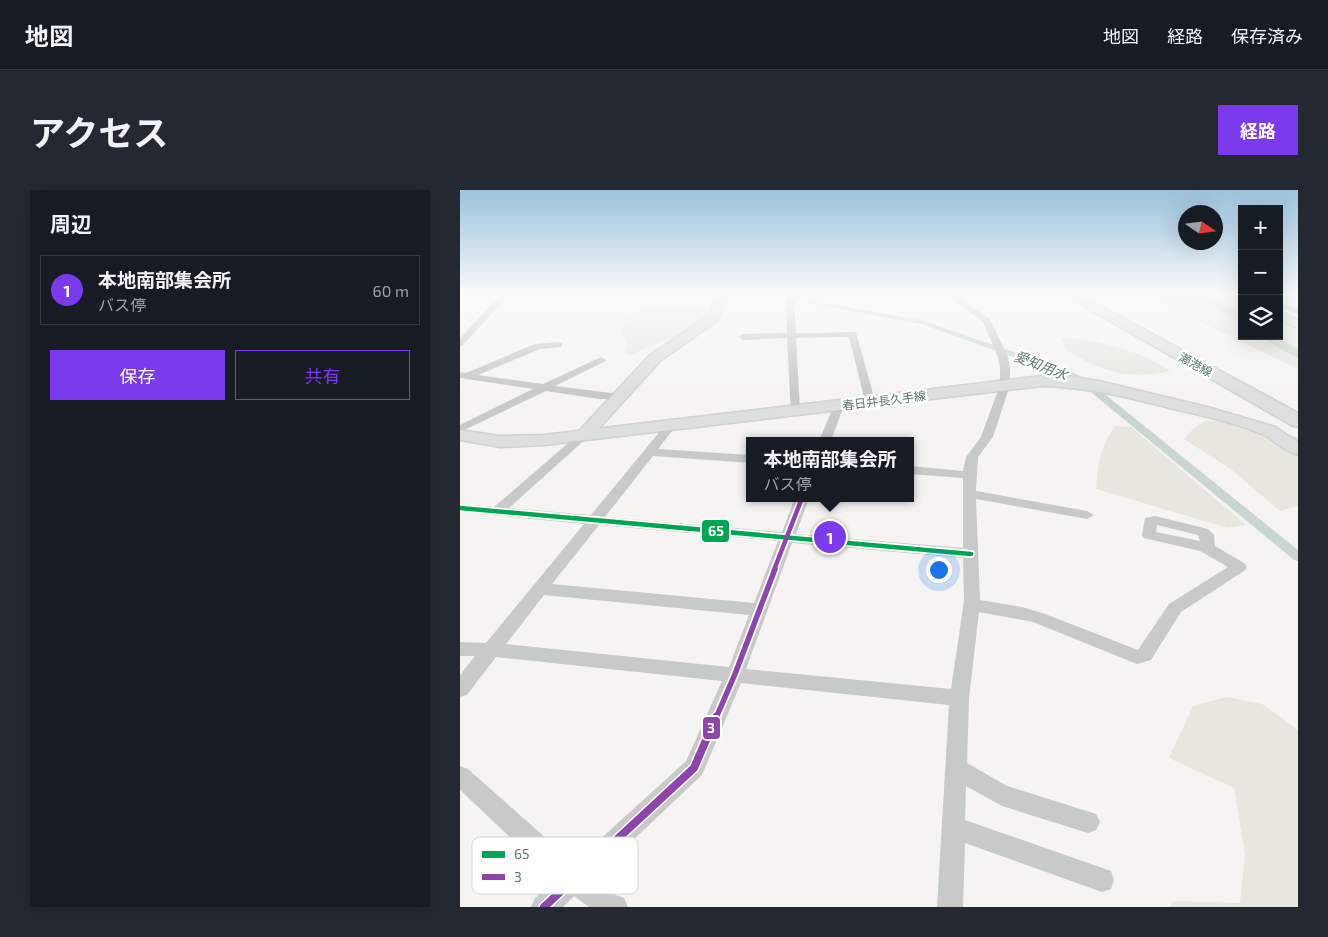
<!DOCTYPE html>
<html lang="ja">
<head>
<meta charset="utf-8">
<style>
	body { margin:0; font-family:"Exo 2","Noto Sans JP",sans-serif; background:#242831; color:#f1f3f6 }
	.controls { position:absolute; right:15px; top:15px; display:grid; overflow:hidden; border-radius:0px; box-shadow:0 5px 20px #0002 }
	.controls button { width:45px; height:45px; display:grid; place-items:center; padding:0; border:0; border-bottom:1px solid #363941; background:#171b24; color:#f1f3f6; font:25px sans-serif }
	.compass { position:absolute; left:718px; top:15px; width:45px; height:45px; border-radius:50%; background:#171b24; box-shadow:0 5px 20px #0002; rotate:103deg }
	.you { position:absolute; left:478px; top:379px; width:18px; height:18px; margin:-12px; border:4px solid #fff; border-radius:50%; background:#1a73e8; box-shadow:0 0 0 8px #1a73e833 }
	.badge { display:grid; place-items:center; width:32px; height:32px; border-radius:50%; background:#7c3aed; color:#fff; font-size:16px; font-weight:700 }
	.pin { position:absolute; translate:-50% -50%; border:2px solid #fff; box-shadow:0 1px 5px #0006 }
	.popup { position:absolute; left:286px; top:247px; width:168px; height:65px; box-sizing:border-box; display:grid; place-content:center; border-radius:0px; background:#171b24; filter:drop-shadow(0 1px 4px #0005); font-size:16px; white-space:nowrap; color:#9ea1a6 }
	.popup b { font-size:19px; color:#f1f3f6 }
	.popup::after { content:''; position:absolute; left:50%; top:100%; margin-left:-10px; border:10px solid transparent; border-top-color:#171b24 }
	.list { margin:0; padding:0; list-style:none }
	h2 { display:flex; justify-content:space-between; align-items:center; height:65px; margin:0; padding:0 20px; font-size:21px }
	h2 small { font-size:16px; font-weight:400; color:#9ea1a6 }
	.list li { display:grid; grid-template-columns:32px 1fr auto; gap:15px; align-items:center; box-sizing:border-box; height:70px; margin:0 10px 10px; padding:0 10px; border:1px solid #363941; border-radius:0px }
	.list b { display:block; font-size:19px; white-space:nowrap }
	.list p { margin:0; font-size:16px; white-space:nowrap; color:#9ea1a6 }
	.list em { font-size:16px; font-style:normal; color:#9ea1a6 }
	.actions { display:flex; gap:10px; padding:15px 20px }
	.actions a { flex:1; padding:11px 0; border:1px solid #7c3aed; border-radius:0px; text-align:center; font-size:18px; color:#7c3aed }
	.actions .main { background:#7c3aed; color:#fff }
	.icon { flex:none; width:28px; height:28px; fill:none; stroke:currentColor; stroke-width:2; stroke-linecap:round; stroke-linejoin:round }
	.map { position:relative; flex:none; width:838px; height:717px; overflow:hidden; border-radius:0px }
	header { display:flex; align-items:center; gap:30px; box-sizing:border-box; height:70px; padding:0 25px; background:#171b24; border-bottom:1px solid #363941 }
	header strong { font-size:24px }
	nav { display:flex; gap:28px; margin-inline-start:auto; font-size:18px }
	.intro { display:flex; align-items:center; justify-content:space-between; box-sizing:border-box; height:120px; padding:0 30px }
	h1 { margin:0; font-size:35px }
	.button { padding:12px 22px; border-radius:0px; background:#7c3aed; color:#fff; font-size:18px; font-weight:700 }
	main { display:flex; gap:30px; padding:0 30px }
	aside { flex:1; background:#171b24; border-radius:0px; box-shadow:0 5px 20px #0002 }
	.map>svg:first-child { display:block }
	.green { fill:#e7e7e0 }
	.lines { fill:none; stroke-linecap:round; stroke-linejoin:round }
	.canal { fill:#c8d6cf; fill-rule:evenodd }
	.river { fill:#c8d6cf; fill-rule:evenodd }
	.secondary-casing { stroke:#d0d2d1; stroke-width:3 }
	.primary-casing { stroke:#d1d2d1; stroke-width:3 }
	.highway-casing { stroke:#d0d1d0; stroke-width:3 }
	.street { fill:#c7cac8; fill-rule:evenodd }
	.secondary { fill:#dddede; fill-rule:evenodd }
	.primary { fill:#dddede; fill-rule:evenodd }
	.highway { fill:#dddede; fill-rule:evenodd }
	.bus-1-casing { stroke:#fff; stroke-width:8 }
	.bus-2-far2-casing { stroke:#fff; stroke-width:8 }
	.bus-2-far1-casing { stroke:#fff; stroke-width:9 }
	.bus-2-casing { stroke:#fff; stroke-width:11 }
	.bus-1 { stroke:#00a651; stroke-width:4.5 }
	.bus-2-far2 { stroke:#8e44ad; stroke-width:4.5 }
	.bus-2-far1 { stroke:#8e44ad; stroke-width:5.5 }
	.bus-2 { stroke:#8e44ad; stroke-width:8 }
	.labels { text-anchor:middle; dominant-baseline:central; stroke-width:5; stroke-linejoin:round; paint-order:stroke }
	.far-street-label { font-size:12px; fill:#5b7a73; stroke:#fff }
	.far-water-label { font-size:14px; font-style:italic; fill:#5a7c6e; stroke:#fff }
	.key { fill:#fff; stroke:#ced7d5; stroke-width:1 }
	.key-label { font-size:14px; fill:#5b7a73 }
	.line-badge { stroke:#fff; stroke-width:2 }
	.badge-label { font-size:14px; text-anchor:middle; font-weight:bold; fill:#fff }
</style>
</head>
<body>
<header>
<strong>地図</strong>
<nav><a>地図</a><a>経路</a><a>保存済み</a></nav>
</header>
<div class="intro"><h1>アクセス</h1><a class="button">経路</a></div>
<main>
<aside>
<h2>周辺<small></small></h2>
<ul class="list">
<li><span class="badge">1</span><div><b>本地南部集会所</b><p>バス停</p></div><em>60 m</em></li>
</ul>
<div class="actions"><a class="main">保存</a><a>共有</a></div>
</aside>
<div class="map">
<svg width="838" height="717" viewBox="0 0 838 717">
	<rect width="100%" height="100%" fill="#f5f4f3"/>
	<!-- green -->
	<g class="green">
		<polygon points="681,103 764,103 782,113 782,146 819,146 819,132 838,141 838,179"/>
		<path d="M 198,116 L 252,121 L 251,127 L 220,146 L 190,156 L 171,165 L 165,164 L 167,156 L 160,141 C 168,124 181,121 198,116 Z"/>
		<path d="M 601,148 C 633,148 685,162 710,181 C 667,191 642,181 606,160 Z"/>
		<polygon points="745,231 771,231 838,247 838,316 820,321 772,280 724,249 734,238"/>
		<path d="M 655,236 L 671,237 L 786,335 L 768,338 L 636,299 C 638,274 640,257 655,236 Z"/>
		<polygon points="767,507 802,514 838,540 838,717 710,717 713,711 780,713 785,664 774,598 709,568 733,516"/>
	</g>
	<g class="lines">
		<!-- canal -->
		<polygon class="canal" points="295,103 306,103 464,131 612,182 626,189 838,360 838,371 834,370 620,193 606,186 461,134"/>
		<!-- river -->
		<g class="river">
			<path d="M 722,103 C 743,100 764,113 782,125 L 782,133 L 755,117 Z"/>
			<polygon points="800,146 815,146 838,159 838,169"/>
		</g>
		<!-- secondary casing -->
		<g class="secondary-casing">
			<g id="secondary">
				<polygon points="257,103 267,103 258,130 200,171 131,247 119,247 117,244 119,241 190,165 249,126"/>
				<polygon points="774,103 782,103 782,107"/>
				<polygon points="819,122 838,130 838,138 819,130"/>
			</g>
		</g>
		<!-- primary casing -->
		<g class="primary-casing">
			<path id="primary" d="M 582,186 L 614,187 L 639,191 L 751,218 L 815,237 L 838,252 L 838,265 C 824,262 815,250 802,244 C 773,232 740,225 710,218 C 667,207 626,197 582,196 L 84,255 L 40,257 L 0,250 L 0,240 L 40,246 L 84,245 Z"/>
		</g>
		<!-- highway casing -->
		<g class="highway-casing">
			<polygon id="highway" points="601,103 617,103 838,223 838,237 831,235"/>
		</g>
		<!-- street -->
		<g class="street">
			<polygon points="43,103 51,103 3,155 0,156 0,148"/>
			<path d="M 485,103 L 493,103 L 530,129 L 548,167 L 550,178 L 550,195 L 533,247 L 518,267 L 516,301 L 627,321 L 634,325 L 627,329 L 516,309 L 520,410 L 562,417 L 585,424 L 678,460 L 709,414 L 768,377 L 740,361 L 684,348 L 682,345 L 685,328 L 695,326 L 748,339 L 754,345 L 755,356 L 784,373 L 787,377 L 784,381 L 721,422 L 691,470 L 677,474 L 573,432 L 519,422 L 509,508 L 507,573 L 547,596 L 636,624 L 640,632 L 636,640 L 628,643 L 542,616 L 506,596 L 505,630 L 651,681 L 654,690 L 651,699 L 642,702 L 505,653 L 503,717 L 477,717 L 489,515 L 281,493 L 242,585 L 133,688 L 153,704 L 164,708 L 168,717 L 129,717 L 114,706 L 103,717 L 71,717 L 75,708 L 95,690 L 0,600 L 0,576 L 8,579 L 114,673 L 226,571 L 262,491 L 36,467 L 7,505 L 0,507 L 0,485 L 15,466 L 0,466 L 0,452 L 26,453 L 124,334 L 0,322 L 0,314 L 34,317 L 121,242 L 129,242 L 131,244 L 129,246 L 49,318 L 131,325 L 206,234 L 210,233 L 216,236 L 198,259 L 290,265 L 290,273 L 193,266 L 145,327 L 322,342 L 335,308 L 349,308 L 336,344 L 503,358 L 503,288 L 450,284 L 450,276 L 503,281 L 506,267 L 521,247 L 540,195 L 540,178 L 538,167 L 523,132 ZM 139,335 L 318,351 L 294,413 L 92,394 ZM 697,335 L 738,345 L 740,351 L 696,342 ZM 332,353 L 503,368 L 504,411 L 491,499 L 286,479 ZM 84,405 L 289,425 L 269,477 L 46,454 Z"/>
			<polygon points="336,104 343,106 334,112 336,143 396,142 415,211 414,213 406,213 405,211 389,147 336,148 340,221 339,223 331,223 327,148 283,150 279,147 283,144 327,143 326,111"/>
			<polygon points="819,111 838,119 838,124 819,116"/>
			<polygon points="99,152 102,153 102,157 80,159 18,185 83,194 141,167 146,170 144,172 95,196 159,204 163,205 164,207 163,209 139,209 86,201 0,242 0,235 73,199 0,188 0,182 6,183 75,154"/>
			<polygon points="379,212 384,215 371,251 359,251 374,215"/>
		</g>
		<!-- secondary -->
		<use href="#secondary" class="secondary"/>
		<!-- primary -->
		<use href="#primary" class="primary"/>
		<!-- highway -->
		<use href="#highway" class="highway"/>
		<!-- bus-1 casing -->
		<g class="bus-1-casing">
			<polyline id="bus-1" points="0,318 511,364"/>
		</g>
		<!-- bus-2-far2 casing -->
		<g class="bus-2-far2-casing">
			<polyline id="bus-2-far2" points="314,380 342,308"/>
		</g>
		<!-- bus-2-far1 casing -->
		<g class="bus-2-far1-casing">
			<polyline id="bus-2-far1" points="256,528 275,484 315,379"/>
		</g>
		<!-- bus-2 casing -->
		<g class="bus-2-casing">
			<polyline id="bus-2" points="84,717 234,578 256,527"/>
		</g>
		<!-- bus-1 -->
		<use href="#bus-1" class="bus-1"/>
		<!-- bus-2-far2 -->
		<use href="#bus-2-far2" class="bus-2-far2"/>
		<!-- bus-2-far1 -->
		<use href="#bus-2-far1" class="bus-2-far1"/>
		<!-- bus-2 -->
		<use href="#bus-2" class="bus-2"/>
	</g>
	<!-- sky -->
	<linearGradient id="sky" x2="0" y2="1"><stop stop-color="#9bc2de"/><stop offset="0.51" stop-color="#fafafa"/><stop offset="1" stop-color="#fafafa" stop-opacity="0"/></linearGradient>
	<rect width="838" height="203" fill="url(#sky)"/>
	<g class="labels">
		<!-- far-street labels -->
		<g class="far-street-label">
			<text transform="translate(736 174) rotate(29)">瀬港線</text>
			<text transform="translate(424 210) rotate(-7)">春日井長久手線</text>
		</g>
		<!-- far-water labels -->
		<g class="far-water-label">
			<text transform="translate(581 175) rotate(21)">愛知用水</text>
		</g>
	</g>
	<!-- legend -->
	<rect x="12" y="647" width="166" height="57" rx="8" class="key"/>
	<rect x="22" y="661" width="23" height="7" fill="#00a651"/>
	<rect x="22" y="684" width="23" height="6" fill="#8e44ad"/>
	<g class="key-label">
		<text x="54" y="669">65</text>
		<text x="54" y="692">3</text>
	</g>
	<g class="line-badge">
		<rect x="241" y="329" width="29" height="24" rx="5" fill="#00a651"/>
		<rect x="242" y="526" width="19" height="24" rx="5" fill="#8e44ad"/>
	</g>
	<g class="badge-label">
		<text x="256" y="346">65</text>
		<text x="251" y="543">3</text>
	</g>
</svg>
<div class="controls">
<button>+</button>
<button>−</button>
<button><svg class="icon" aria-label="layers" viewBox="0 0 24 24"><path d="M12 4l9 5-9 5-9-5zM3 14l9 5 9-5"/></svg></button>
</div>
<svg class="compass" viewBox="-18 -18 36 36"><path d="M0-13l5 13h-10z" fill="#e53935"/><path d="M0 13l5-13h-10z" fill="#9ea1a6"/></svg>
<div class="you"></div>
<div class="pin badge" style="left:370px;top:347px">1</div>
<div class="popup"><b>本地南部集会所</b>バス停</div>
</div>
</main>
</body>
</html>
